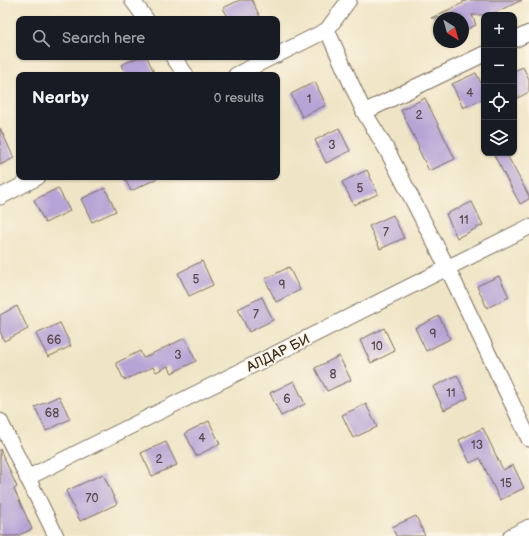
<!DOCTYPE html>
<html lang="en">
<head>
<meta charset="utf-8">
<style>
	body { margin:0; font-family:"Balsamiq Sans",sans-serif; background:#242831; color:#f1f3f6 }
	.controls { position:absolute; right:12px; top:12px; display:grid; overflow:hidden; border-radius:8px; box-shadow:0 1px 3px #0004 }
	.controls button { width:36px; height:36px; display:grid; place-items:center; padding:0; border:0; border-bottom:1px solid #363941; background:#171b24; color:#f1f3f6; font:20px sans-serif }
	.compass { position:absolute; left:433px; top:12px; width:36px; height:36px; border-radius:50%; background:#171b24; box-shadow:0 1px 3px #0004; rotate:143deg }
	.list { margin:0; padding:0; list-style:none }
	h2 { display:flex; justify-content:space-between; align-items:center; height:52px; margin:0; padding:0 16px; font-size:17px }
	h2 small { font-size:13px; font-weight:400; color:#9ea1a6 }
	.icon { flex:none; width:22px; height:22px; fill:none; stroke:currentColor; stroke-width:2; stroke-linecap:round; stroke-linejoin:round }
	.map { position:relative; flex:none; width:529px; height:536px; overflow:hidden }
	.search { position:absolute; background:#171b24; box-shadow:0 1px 3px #0004; left:16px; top:16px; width:264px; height:44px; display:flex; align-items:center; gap:10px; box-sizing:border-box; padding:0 14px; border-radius:8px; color:#9ea1a6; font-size:15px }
	.panel { position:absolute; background:#171b24; box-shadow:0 1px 3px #0004; left:16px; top:72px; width:264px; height:108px; border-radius:8px }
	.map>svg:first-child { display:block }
	.building { fill:#b7a4d6 }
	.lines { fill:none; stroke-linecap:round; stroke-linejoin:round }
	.street-casing { stroke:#7a6b59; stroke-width:17 }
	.street { stroke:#fff; stroke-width:15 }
	.labels { text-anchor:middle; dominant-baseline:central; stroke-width:3.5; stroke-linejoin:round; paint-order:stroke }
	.number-label { font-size:12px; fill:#5a484c }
	.street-label { font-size:14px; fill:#3b2a1e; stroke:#fcf5e5 }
</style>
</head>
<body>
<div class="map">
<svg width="529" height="536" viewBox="0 0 529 536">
	<rect width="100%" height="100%" fill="#fcf5e5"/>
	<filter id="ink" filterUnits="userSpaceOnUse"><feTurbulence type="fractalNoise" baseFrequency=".025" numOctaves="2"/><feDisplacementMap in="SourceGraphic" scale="8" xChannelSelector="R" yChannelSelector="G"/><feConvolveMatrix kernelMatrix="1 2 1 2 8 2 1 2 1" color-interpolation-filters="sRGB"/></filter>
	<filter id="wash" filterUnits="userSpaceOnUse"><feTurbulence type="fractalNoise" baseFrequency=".012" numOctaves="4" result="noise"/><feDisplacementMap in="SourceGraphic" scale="16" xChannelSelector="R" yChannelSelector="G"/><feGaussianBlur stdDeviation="0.9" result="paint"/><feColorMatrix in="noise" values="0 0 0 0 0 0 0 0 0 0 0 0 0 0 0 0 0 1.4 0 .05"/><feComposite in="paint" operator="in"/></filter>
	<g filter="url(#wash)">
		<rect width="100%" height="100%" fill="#efe5c6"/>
		<g id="blocks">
			<!-- building -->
			<g class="building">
				<polygon points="240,0 252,0 261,19 229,19 223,8"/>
				<polygon points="463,0 465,2 468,0 522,0 490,15 472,15 476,25 463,31 463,18 431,18 463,3"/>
				<polygon points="139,57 147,57 155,75 126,75 121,65"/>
				<polygon points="523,67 529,79 529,92 514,100 514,71"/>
				<polygon points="476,73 484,89 484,98 463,108 452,84"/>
				<polygon points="315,82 326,105 302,117 291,94"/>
				<polygon points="425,98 455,159 429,171 418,148 419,147 401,110"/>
				<polygon points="0,128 14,158 0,165"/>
				<polygon points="339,128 350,151 326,163 315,140"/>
				<polygon points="493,153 506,153 529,196 529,199 520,204"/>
				<polygon points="367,170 378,194 354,205 342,182"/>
				<polygon points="124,177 160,177 131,191"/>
				<polygon points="58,188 70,211 45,223 34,200"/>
				<polygon points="105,188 116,211 92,222 81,199"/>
				<polygon points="472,202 483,225 457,238 446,214"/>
				<polygon points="393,215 404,238 380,249 369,226"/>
				<polygon points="202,261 213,285 189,296 178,273"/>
				<polygon points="289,267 300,290 276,302 265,279"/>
				<polygon points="499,276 509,297 487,308 477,286"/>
				<polygon points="262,297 273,320 249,332 238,309"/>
				<polygon points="17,306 28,329 4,341 0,331 0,315"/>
				<polygon points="439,316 450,339 426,351 415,328"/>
				<polygon points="60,323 71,346 48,357 36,334"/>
				<polygon points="384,328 395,351 371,363 360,340"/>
				<polygon points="185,338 196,361 172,373 168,366 156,372 153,367 124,380 116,363 140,351 143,358"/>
				<polygon points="339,356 351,380 327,391 315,368"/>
				<polygon points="457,375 468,398 444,410 433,387"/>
				<polygon points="294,381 305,404 281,416 270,393"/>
				<polygon points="59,396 70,419 46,431 35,407"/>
				<polygon points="366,404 377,427 353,438 342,415"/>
				<polygon points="209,421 220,444 196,456 185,433"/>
				<polygon points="483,428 503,470 513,465 524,488 500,500 480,458 470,463 459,440"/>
				<polygon points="166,442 177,465 152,476 141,453"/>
				<polygon points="0,449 17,487 14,489 32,529 17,536 0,536"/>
				<polygon points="103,474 117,504 80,521 66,491"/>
				<polygon points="416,516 425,536 396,536 392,527"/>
			</g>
		</g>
	</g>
	<g filter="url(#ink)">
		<use href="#blocks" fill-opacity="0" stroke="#7a6b59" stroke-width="1"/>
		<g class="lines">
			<!-- street casing -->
			<g class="street-casing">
				<g id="street">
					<polyline points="132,0 146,19"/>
					<polyline points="327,30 364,112 387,150 448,269 529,439"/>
					<polyline points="514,40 529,33"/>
					<polyline points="277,55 327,30 349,0"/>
					<polyline points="173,57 186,75"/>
					<polyline points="236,75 272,57"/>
					<polyline points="364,112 484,54"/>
					<polyline points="0,197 38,177"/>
					<polyline points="0,421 56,536"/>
					<polyline points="27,478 529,227"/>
					<polyline points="511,536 529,527"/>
				</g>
			</g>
			<!-- street -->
			<use href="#street" class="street"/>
		</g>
	</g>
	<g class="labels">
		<!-- number labels -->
		<g class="number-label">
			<text x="470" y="93">4</text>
			<text x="309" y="99">1</text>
			<text x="419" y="115">2</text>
			<text x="332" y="145">3</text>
			<text x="360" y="188">5</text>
			<text x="464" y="220">11</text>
			<text x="386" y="232">7</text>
			<text x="196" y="279">5</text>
			<text x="282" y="285">9</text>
			<text x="256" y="314">7</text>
			<text x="433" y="334">9</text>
			<text x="54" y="340">66</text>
			<text x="377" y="346">10</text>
			<text x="178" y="355">3</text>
			<text x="333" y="374">8</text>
			<text x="451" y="393">11</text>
			<text x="287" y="399">6</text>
			<text x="52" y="413">68</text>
			<text x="202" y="438">4</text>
			<text x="477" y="445">13</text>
			<text x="159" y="459">2</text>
			<text x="506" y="483">15</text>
			<text x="92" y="498">70</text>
		</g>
		<!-- street labels -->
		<g class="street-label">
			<text transform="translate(278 353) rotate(-26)">АЛДАР БИ</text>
		</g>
	</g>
</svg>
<div class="controls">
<button>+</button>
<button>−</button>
<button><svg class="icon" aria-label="locate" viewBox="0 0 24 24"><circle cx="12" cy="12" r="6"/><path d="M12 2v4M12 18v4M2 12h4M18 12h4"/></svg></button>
<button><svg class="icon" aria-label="layers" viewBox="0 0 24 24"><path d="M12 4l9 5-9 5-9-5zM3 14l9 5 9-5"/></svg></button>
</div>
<svg class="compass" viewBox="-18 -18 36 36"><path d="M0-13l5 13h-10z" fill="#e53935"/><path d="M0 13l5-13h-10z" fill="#9ea1a6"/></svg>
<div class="search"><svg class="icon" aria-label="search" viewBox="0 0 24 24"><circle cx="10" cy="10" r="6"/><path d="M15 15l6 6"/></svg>Search here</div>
<section class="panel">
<h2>Nearby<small>0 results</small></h2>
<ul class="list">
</ul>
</section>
</div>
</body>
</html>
